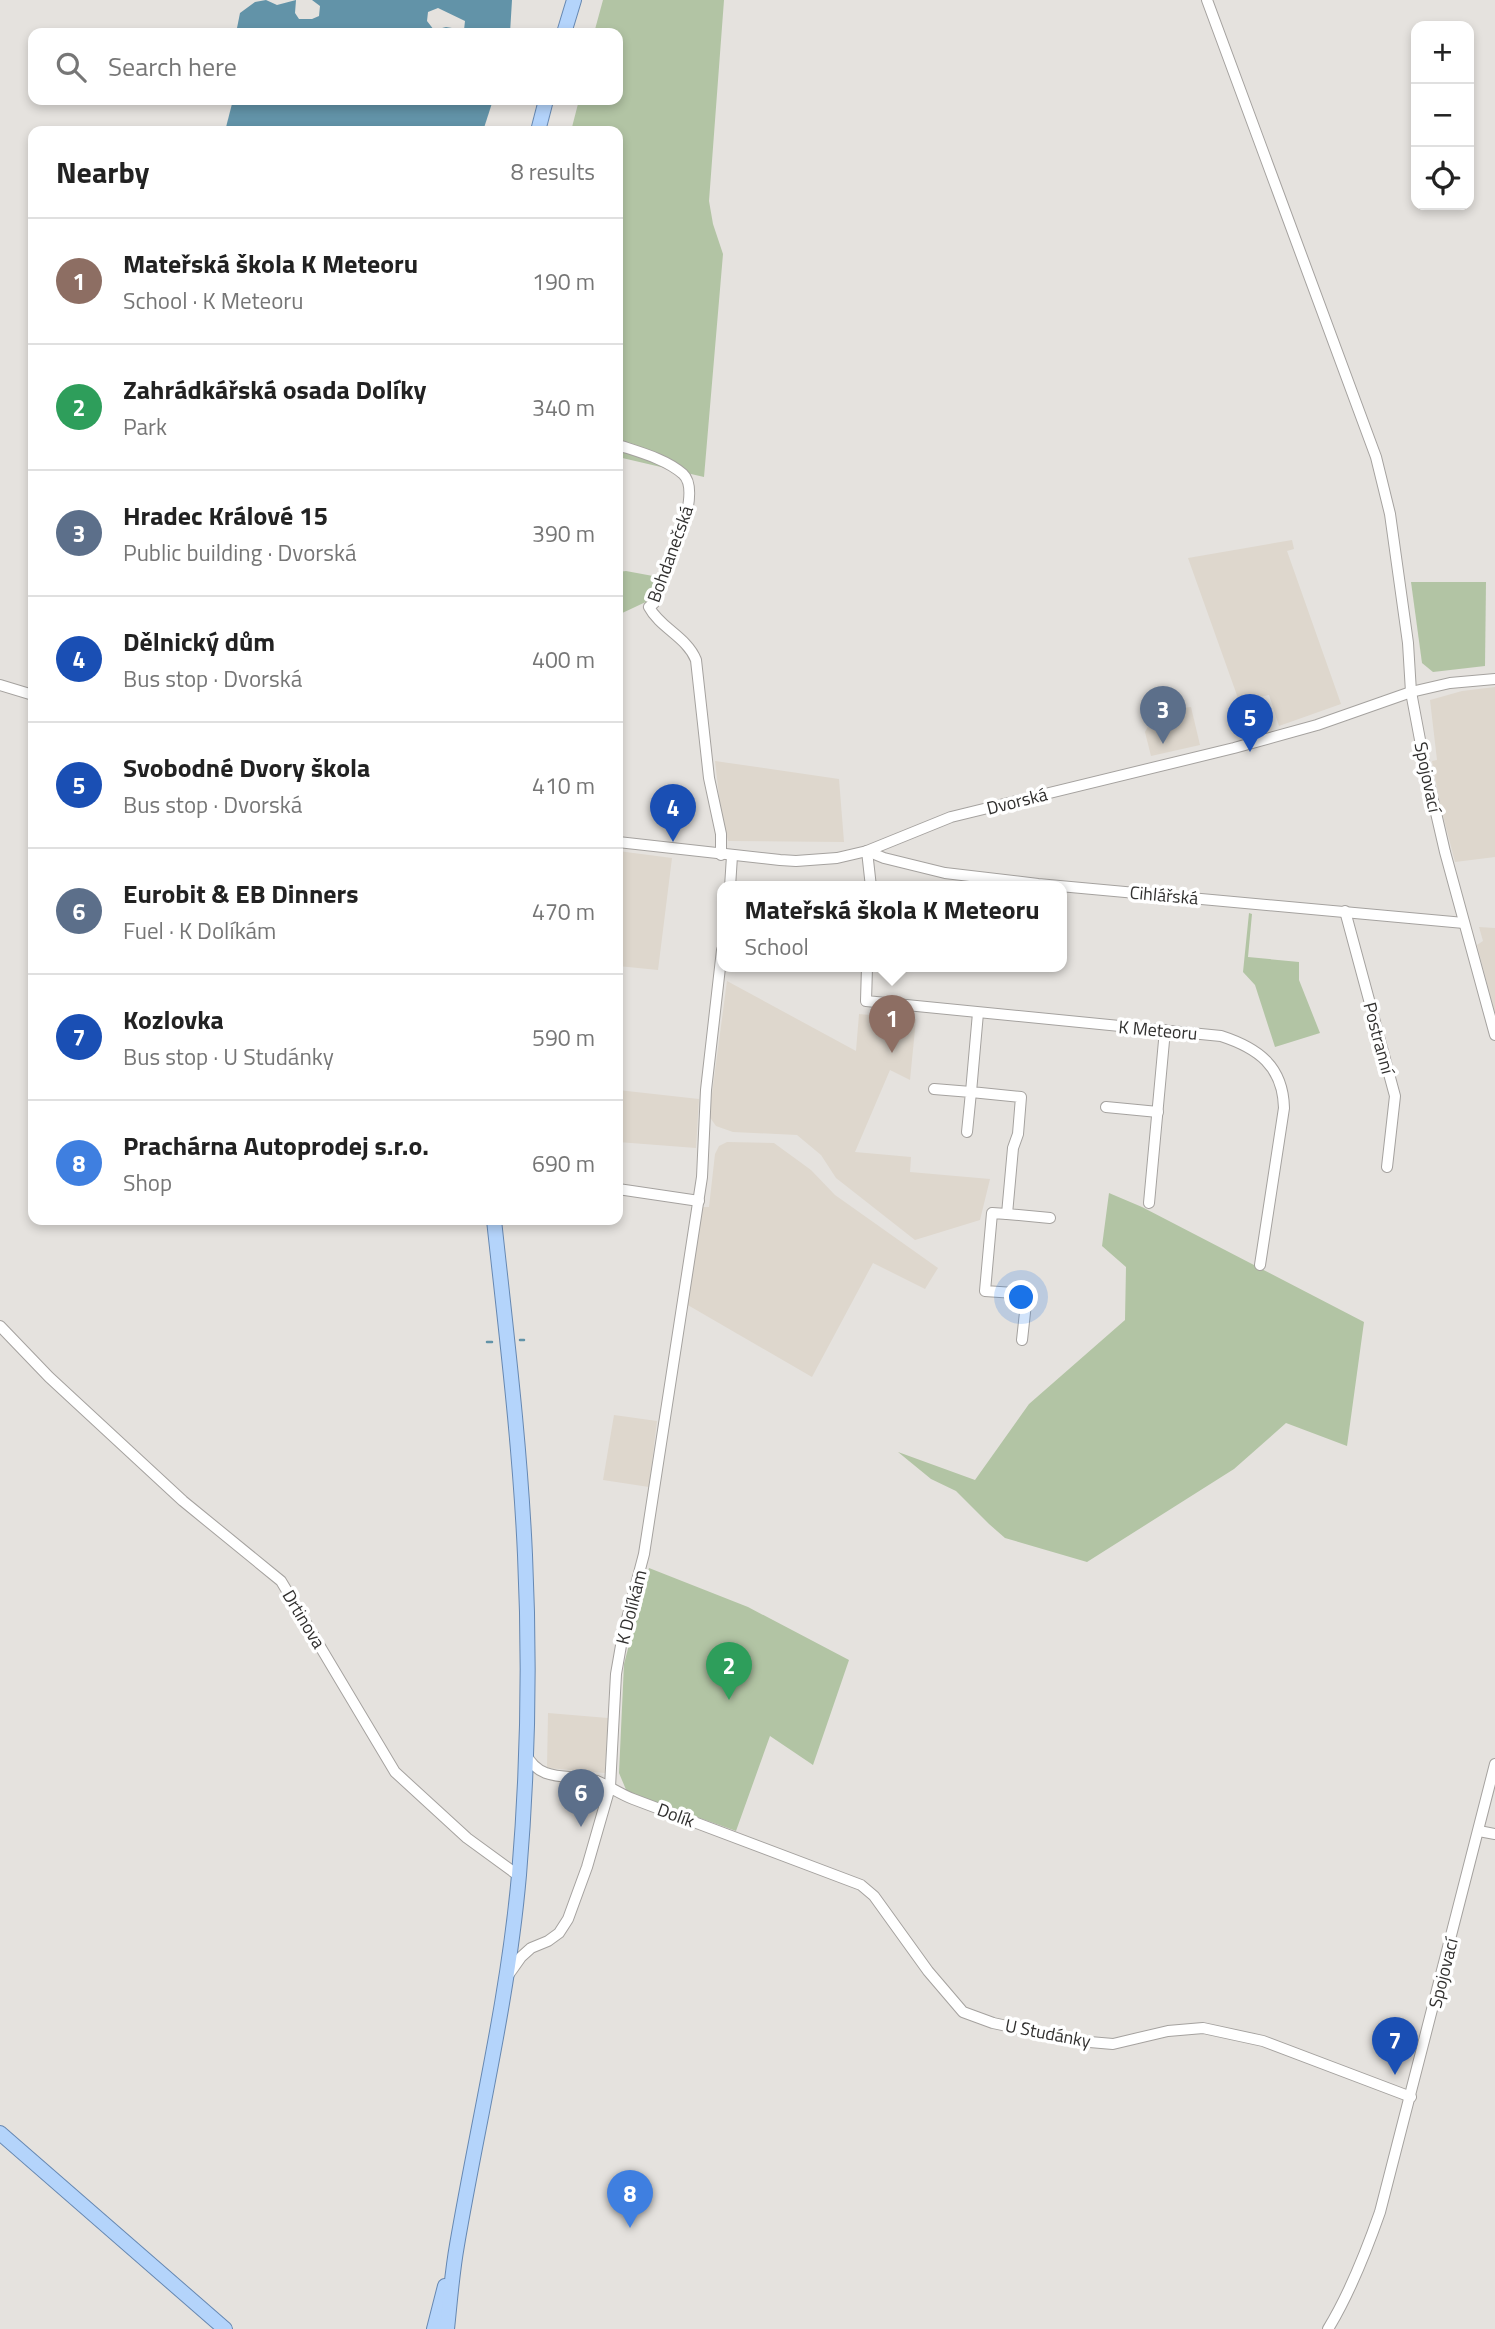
<!DOCTYPE html>
<html lang="en">
<head>
<meta charset="utf-8">
<style>
	body { margin:0; font-family:"Titillium Web",sans-serif; background:#f6f6f6; color:#222 }
	.controls { position:absolute; right:21px; top:21px; display:grid; overflow:hidden; border-radius:14px; box-shadow:0 4px 10px #0003 }
	.controls button { width:63px; height:63px; display:grid; place-items:center; padding:0; border:0; border-bottom:2px solid #e0e0e0; background:#fff; color:#222; font:35px sans-serif }
	.you { position:absolute; left:1022px; top:1298px; width:24px; height:24px; margin:-18px; border:5px solid #fff; border-radius:50%; background:#1a73e8; box-shadow:0 0 0 10px #1a73e833 }
	.badge { display:grid; place-items:center; width:46px; height:46px; border-radius:50%; background:#b45309; color:#fff; font-size:23px; font-weight:700 }
	.pin { position:absolute; translate:-50% -58px; filter:drop-shadow(0 2px 4px #0008) }
	.pin::after { content:''; position:absolute; top:37px; width:24px; height:21px; background:inherit; clip-path:polygon(0 0,100% 0,50% 100%) }
	.popup { position:absolute; left:717px; top:881px; width:350px; height:91px; box-sizing:border-box; display:grid; place-content:center; border-radius:14px; background:#fff; filter:drop-shadow(0 2px 5px #0005); font-size:23px; white-space:nowrap; color:#767676 }
	.popup b { font-size:26px; color:#222 }
	.popup::after { content:''; position:absolute; left:50%; top:100%; margin-left:-14px; border:14px solid transparent; border-top-color:#fff }
	.list { margin:0; padding:0; list-style:none }
	h2 { display:flex; justify-content:space-between; align-items:center; height:91px; margin:0; padding:0 28px; font-size:30px }
	h2 small { font-size:23px; font-weight:400; color:#767676 }
	.list li { display:grid; grid-template-columns:46px 1fr auto; gap:21px; align-items:center; box-sizing:border-box; height:126px; padding:0 28px; border-top:2px solid #e0e0e0 }
	.list b { display:block; font-size:26px; white-space:nowrap }
	.list p { margin:0; font-size:23px; white-space:nowrap; color:#767676 }
	.list em { font-size:23px; font-style:normal; color:#767676 }
	.icon { flex:none; width:38px; height:38px; fill:none; stroke:currentColor; stroke-width:2; stroke-linecap:round; stroke-linejoin:round }
	.map { position:relative; flex:none; width:1495px; height:2329px; overflow:hidden }
	.search { position:absolute; background:#fff; box-shadow:0 4px 10px #0003; left:28px; top:28px; width:595px; height:77px; display:flex; align-items:center; gap:18px; box-sizing:border-box; padding:0 24px; border-radius:14px; color:#767676; font-size:26px }
	.panel { position:absolute; background:#fff; box-shadow:0 4px 10px #0003; left:28px; top:126px; width:595px; height:1099px; border-radius:14px }
	.map>svg:first-child { display:block }
	.built { fill:#ded7cd }
	.green { fill:#b2c4a4 }
	.water { fill:#6293a8; fill-rule:evenodd }
	.lines { fill:none; stroke-linecap:round; stroke-linejoin:round }
	.stream { stroke:#6293a8; stroke-width:2.5 }
	.minor-casing { stroke:#a5a29f; stroke-width:12 }
	.major-casing { stroke:#6688b2; stroke-width:16 }
	.minor { stroke:#fff; stroke-width:10 }
	.major { stroke:#b4d4fb; stroke-width:14 }
	.labels { text-anchor:middle; dominant-baseline:central; stroke-width:7; stroke-linejoin:round; paint-order:stroke }
	.street-label { font-size:18px; fill:#31302f; stroke:#fff }
</style>
</head>
<body>
<div class="map">
<svg width="1495" height="2329" viewBox="0 0 1495 2329">
	<rect width="100%" height="100%" fill="#e5e2de"/>
	<!-- built -->
	<g class="built">
		<polygon points="1292,540 1294,549 1287,551 1341,704 1279,726 1269,695 1239,701 1188,558"/>
		<polygon points="1495,687 1495,857 1455,862 1440,804 1432,761 1437,760 1430,700 1462,691"/>
		<polygon points="1191,707 1200,745 1151,756 1145,732 1153,717 1152,712"/>
		<polygon points="715,761 839,779 844,842 728,841 721,813"/>
		<polygon points="618,851 672,858 658,970 618,966"/>
		<polygon points="1479,927 1495,928 1495,1014 1477,945 1483,941"/>
		<polygon points="727,981 856,1051 859,1014 916,1019 910,1080 890,1070 855,1152 911,1157 910,1172 990,1179 980,1220 915,1240 836,1178 821,1155 797,1135 733,1132 716,1126 709,1116"/>
		<polygon points="618,1090 699,1099 696,1148 618,1142"/>
		<polygon points="727,1142 774,1143 811,1170 835,1195 938,1268 925,1289 873,1263 812,1377 686,1304 700,1207 709,1207 715,1154 719,1146"/>
		<polygon points="614,1415 657,1421 649,1487 603,1480"/>
		<polygon points="548,1713 608,1718 605,1773 547,1768"/>
	</g>
	<!-- green -->
	<g class="green">
		<polygon points="603,0 724,0 709,201 713,224 723,254 704,477 618,457 618,131 571,131 579,100 618,100 618,33 594,33"/>
		<polygon points="626,571 653,576 657,584 650,600 618,615 618,572"/>
		<polygon points="1411,582 1486,582 1485,666 1433,672 1422,663"/>
		<polygon points="1249,913 1252,914 1248,957 1299,962 1299,980 1320,1033 1275,1047 1255,985 1243,972"/>
		<polygon points="1109,1193 1142,1207 1364,1322 1347,1446 1286,1423 1234,1469 1087,1562 1005,1538 989,1524 956,1491 931,1479 898,1452 975,1480 1029,1404 1125,1320 1126,1267 1102,1246"/>
		<polygon points="649,1568 748,1607 849,1660 813,1765 770,1736 736,1831 627,1792 619,1773 624,1664"/>
	</g>
	<!-- water -->
	<g class="water">
		<path d="M 266,0 L 277,5 L 296,0 L 295,13 L 299,19 L 312,19 L 319,16 L 320,6 L 312,0 L 512,0 L 510,33 L 236,33 L 240,13 L 255,2 ZM 438,8 L 465,21 L 464,30 L 446,27 L 434,30 L 427,21 L 428,12 Z"/>
		<polygon points="233,100 493,100 483,131 225,131"/>
	</g>
	<g class="lines">
		<!-- stream -->
		<g class="stream">
			<polyline points="520,1340 524,1340"/>
			<polyline points="487,1342 492,1342"/>
		</g>
		<!-- minor casing -->
		<g class="minor-casing">
			<g id="minor">
				<polyline points="1207,0 1376,457 1390,514 1408,643 1411,692 1424,761 1445,852 1495,1035"/>
				<path d="M 618,445 C 639,452 666,459 683,474 C 705,494 663,578 654,603 L 649,607 C 660,628 687,637 696,660 L 709,778 L 721,834 L 721,855"/>
				<polyline points="0,685 33,695"/>
				<polyline points="618,842 780,860 796,861 837,858 867,851 951,817 1234,748 1317,725 1411,692 1450,683 1495,679"/>
				<polyline points="867,851 884,858 945,873 1038,884 1464,923"/>
				<polyline points="867,851 871,887"/>
				<polyline points="730,887 732,856"/>
				<polyline points="1345,911 1395,1096 1387,1167"/>
				<path d="M 867,967 L 866,1001 L 1221,1036 C 1258,1048 1283,1066 1284,1108 L 1260,1265"/>
				<polyline points="978,1013 971,1092 1021,1097 1018,1134 1013,1148 1007,1214 1050,1218"/>
				<polyline points="934,1089 971,1092 967,1132"/>
				<polyline points="1106,1107 1158,1112"/>
				<polyline points="618,1189 699,1201"/>
				<polyline points="1149,1203 1165,1030"/>
				<polyline points="1007,1214 992,1213 985,1291 1027,1294 1022,1340"/>
				<polyline points="0,1326 49,1377 183,1501 281,1581 395,1772 467,1838 519,1876"/>
				<path d="M 526,1754 C 540,1784 571,1773 597,1781 C 609,1786 620,1794 633,1799 L 861,1885 L 874,1896 L 928,1971 L 963,2012 L 993,2023 L 1078,2041 L 1113,2044 L 1168,2031 L 1203,2028 L 1263,2041 L 1411,2097"/>
				<polyline points="1479,1831 1495,1834"/>
				<polyline points="509,1974 521,1957 531,1948 548,1941 559,1933 568,1919 587,1867 610,1787 616,1674 623,1634 644,1554 702,1177 706,1090 722,950"/>
				<path d="M 1328,2329 C 1350,2293 1366,2252 1380,2212 L 1495,1764"/>
			</g>
		</g>
		<!-- major casing -->
		<g class="major-casing">
			<g id="major">
				<polyline points="564,33 574,0"/>
				<polyline points="538,131 546,100"/>
				<polyline points="0,2133 225,2329"/>
				<polyline points="434,2329 445,2286"/>
				<path d="M 447,2329 C 450,2301 452,2273 457,2245 C 478,2122 508,2000 519,1875 C 528,1768 530,1662 525,1555 C 520,1443 506,1331 494,1220"/>
			</g>
		</g>
		<!-- minor -->
		<use href="#minor" class="minor"/>
		<!-- major -->
		<use href="#major" class="major"/>
	</g>
	<g class="labels">
		<!-- street labels -->
		<g class="street-label">
			<text transform="translate(670 554) rotate(-70)">Bohdanečská</text>
			<text transform="translate(1428 777) rotate(78)">Spojovací</text>
			<text transform="translate(1017 801) rotate(-14)">Dvorská</text>
			<text transform="translate(1164 895) rotate(5)">Cihlářská</text>
			<text transform="translate(1158 1030) rotate(5)">K Meteoru</text>
			<text transform="translate(1379 1038) rotate(75)">Postranní</text>
			<text transform="translate(631 1607) rotate(-76)">K Dolíkám</text>
			<text transform="translate(304 1619) rotate(59)">Drtinova</text>
			<text transform="translate(676 1815) rotate(20)">Dolík</text>
			<text transform="translate(1443 1973) rotate(-76)">Spojovací</text>
			<text transform="translate(1048 2033) rotate(11)">U Studánky</text>
		</g>
	</g>
</svg>
<div class="controls">
<button>+</button>
<button>−</button>
<button><svg class="icon" aria-label="locate" viewBox="0 0 24 24"><circle cx="12" cy="12" r="6"/><path d="M12 2v4M12 18v4M2 12h4M18 12h4"/></svg></button>
</div>
<div class="you"></div>
<div class="pin badge" style="left:892px;top:1053px;background:#8d6e63">1</div>
<div class="popup"><b>Mateřská škola K Meteoru</b>School</div>
<div class="pin badge" style="left:729px;top:1700px;background:#2e9e5b">2</div>
<div class="pin badge" style="left:1163px;top:744px;background:#5c6f8a">3</div>
<div class="pin badge" style="left:673px;top:842px;background:#1a4fb4">4</div>
<div class="pin badge" style="left:1250px;top:752px;background:#1a4fb4">5</div>
<div class="pin badge" style="left:581px;top:1827px;background:#5c6f8a">6</div>
<div class="pin badge" style="left:1395px;top:2075px;background:#1a4fb4">7</div>
<div class="pin badge" style="left:630px;top:2228px;background:#3f7fe0">8</div>
<div class="search"><svg class="icon" aria-label="search" viewBox="0 0 24 24"><circle cx="10" cy="10" r="6"/><path d="M15 15l6 6"/></svg>Search here</div>
<section class="panel">
<h2>Nearby<small>8 results</small></h2>
<ul class="list">
<li><span class="badge" style="background:#8d6e63">1</span><div><b>Mateřská škola K Meteoru</b><p>School · K Meteoru</p></div><em>190 m</em></li>
<li><span class="badge" style="background:#2e9e5b">2</span><div><b>Zahrádkářská osada Dolíky</b><p>Park</p></div><em>340 m</em></li>
<li><span class="badge" style="background:#5c6f8a">3</span><div><b>Hradec Králové 15</b><p>Public building · Dvorská</p></div><em>390 m</em></li>
<li><span class="badge" style="background:#1a4fb4">4</span><div><b>Dělnický dům</b><p>Bus stop · Dvorská</p></div><em>400 m</em></li>
<li><span class="badge" style="background:#1a4fb4">5</span><div><b>Svobodné Dvory škola</b><p>Bus stop · Dvorská</p></div><em>410 m</em></li>
<li><span class="badge" style="background:#5c6f8a">6</span><div><b>Eurobit &amp; EB Dinners</b><p>Fuel · K Dolíkám</p></div><em>470 m</em></li>
<li><span class="badge" style="background:#1a4fb4">7</span><div><b>Kozlovka</b><p>Bus stop · U Studánky</p></div><em>590 m</em></li>
<li><span class="badge" style="background:#3f7fe0">8</span><div><b>Prachárna Autoprodej s.r.o.</b><p>Shop</p></div><em>690 m</em></li>
</ul>
</section>
</div>
</body>
</html>
